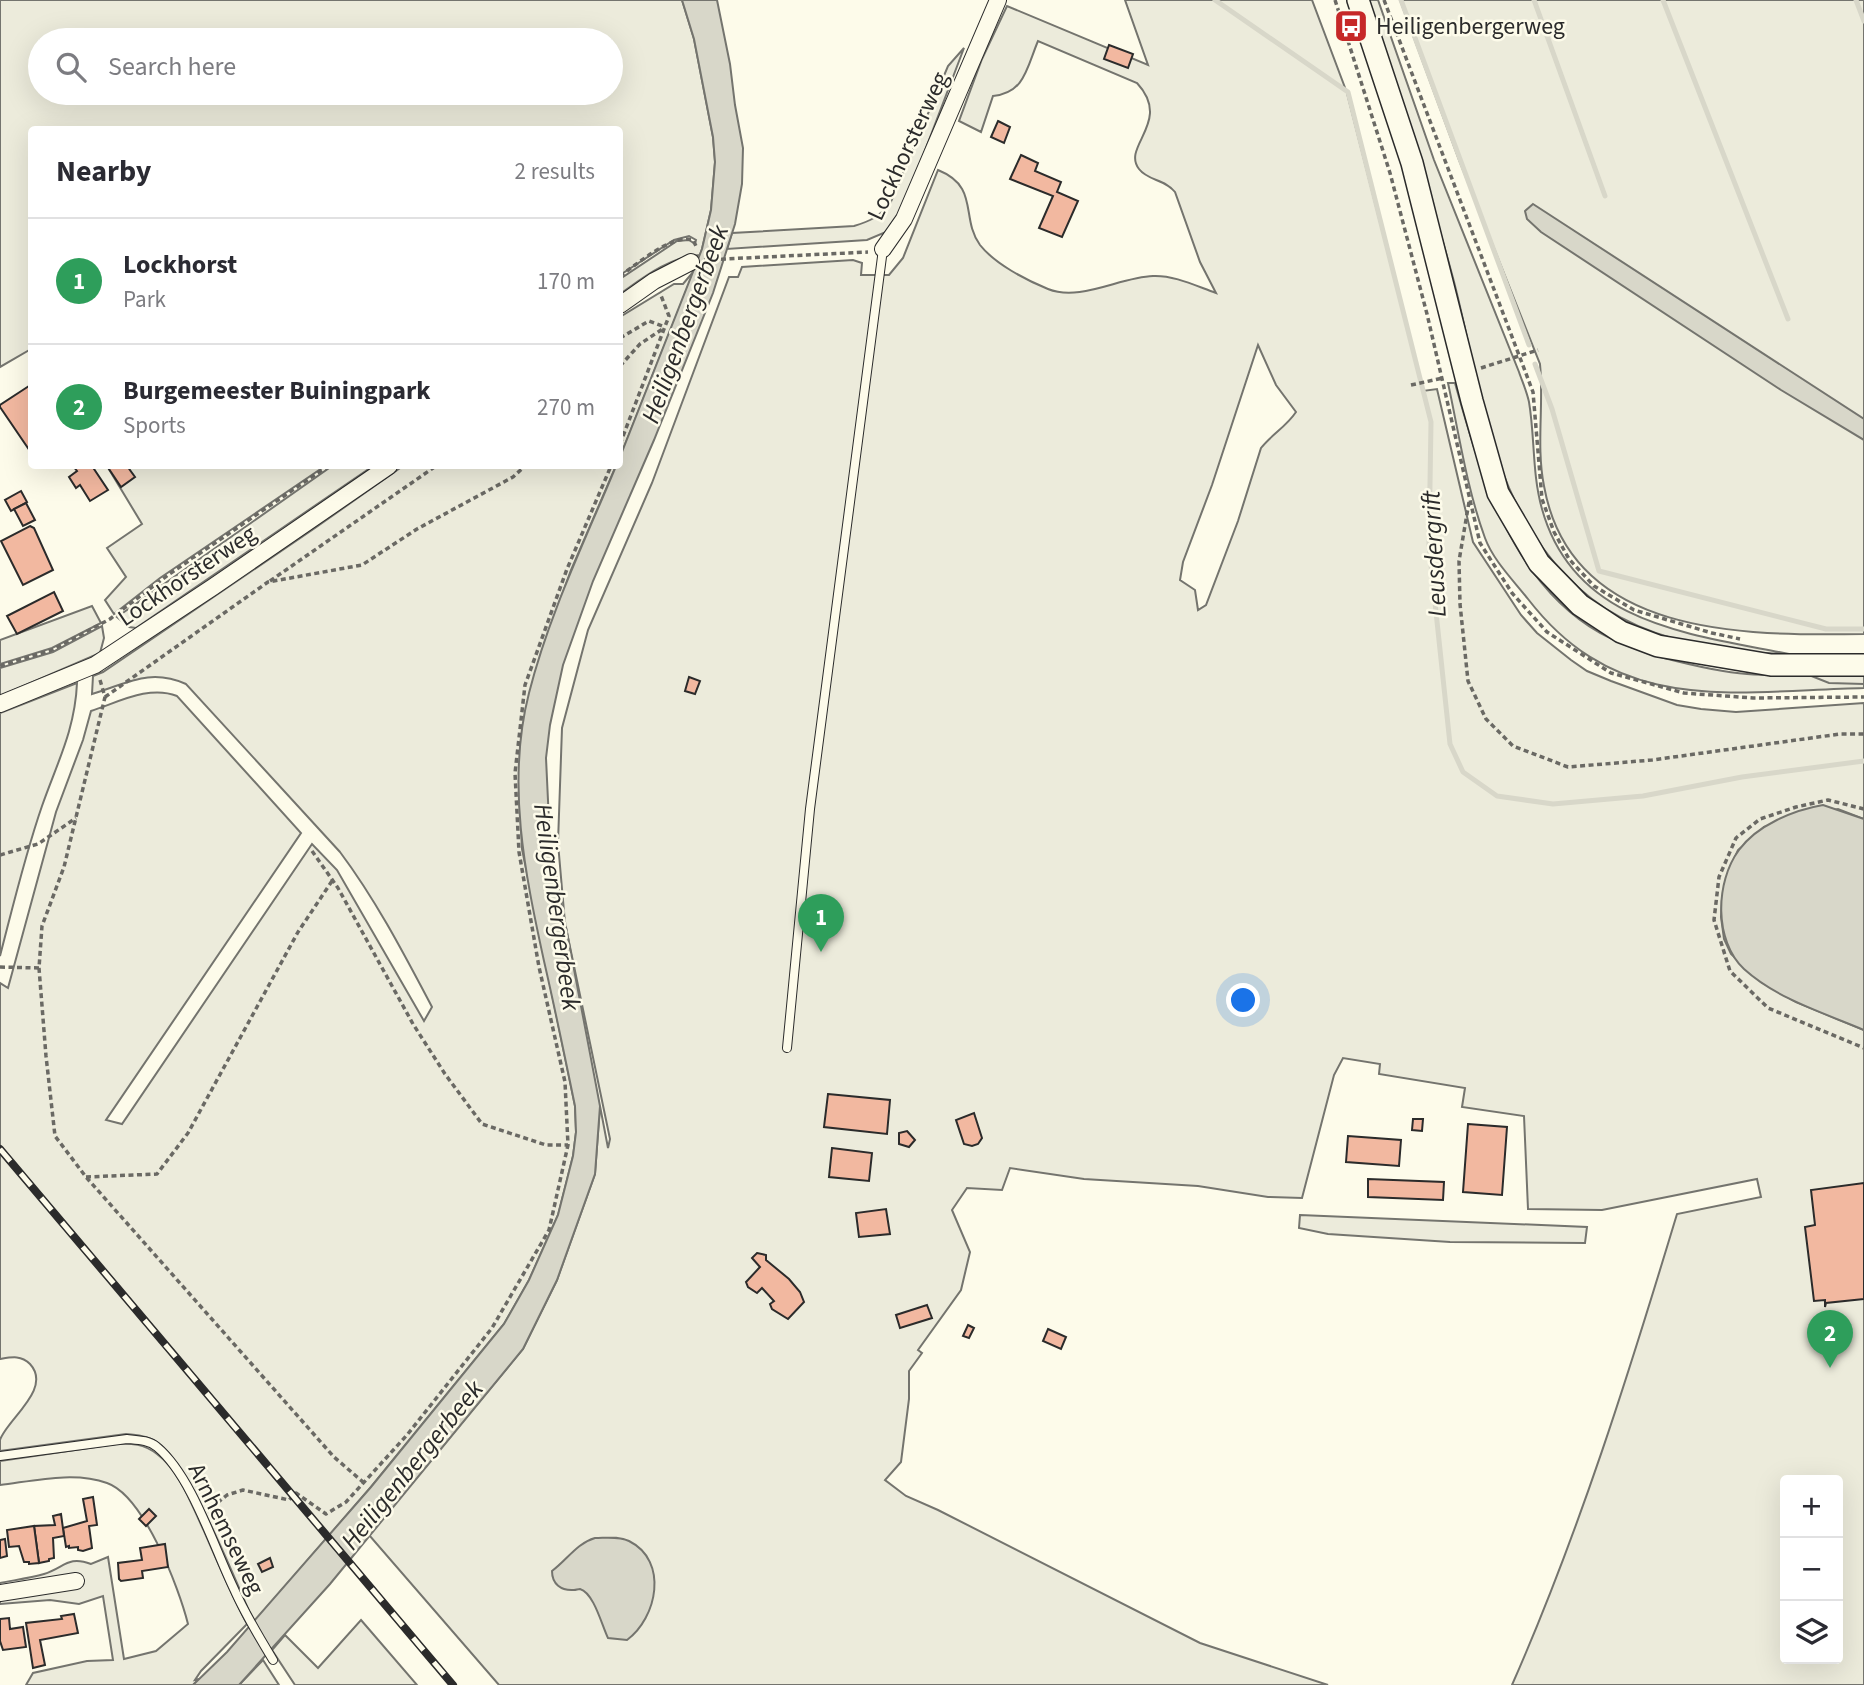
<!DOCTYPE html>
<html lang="en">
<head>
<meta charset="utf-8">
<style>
	body { margin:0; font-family:"Source Sans 3",sans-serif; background:#f2f2f3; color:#2b2b33 }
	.controls { position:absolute; right:21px; bottom:21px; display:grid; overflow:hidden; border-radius:7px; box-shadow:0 7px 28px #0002 }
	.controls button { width:63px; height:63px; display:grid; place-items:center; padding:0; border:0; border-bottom:2px solid #e1e1e2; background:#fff; color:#2b2b33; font:35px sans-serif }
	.you { position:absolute; left:1244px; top:1001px; width:24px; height:24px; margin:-18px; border:5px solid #fff; border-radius:50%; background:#1a73e8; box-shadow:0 0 0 10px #1a73e833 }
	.badge { display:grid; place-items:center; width:46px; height:46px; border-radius:50%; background:#c62828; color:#fff; font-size:23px; font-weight:700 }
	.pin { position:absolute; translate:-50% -58px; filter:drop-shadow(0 2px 4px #0008) }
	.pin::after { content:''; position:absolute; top:37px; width:24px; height:21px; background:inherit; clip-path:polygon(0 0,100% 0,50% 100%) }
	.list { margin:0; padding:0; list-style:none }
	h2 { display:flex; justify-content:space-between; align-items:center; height:91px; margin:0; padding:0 28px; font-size:30px }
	h2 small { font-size:23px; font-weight:400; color:#7c7c81 }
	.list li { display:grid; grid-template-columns:46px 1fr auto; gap:21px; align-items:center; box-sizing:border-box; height:126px; padding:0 28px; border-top:2px solid #e1e1e2 }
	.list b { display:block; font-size:26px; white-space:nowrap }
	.list p { margin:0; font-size:23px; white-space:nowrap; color:#7c7c81 }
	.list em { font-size:23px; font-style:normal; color:#7c7c81 }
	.icon { flex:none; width:38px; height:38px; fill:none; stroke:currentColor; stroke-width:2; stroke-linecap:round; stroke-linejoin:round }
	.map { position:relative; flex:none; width:1864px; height:1685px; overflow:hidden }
	.search { position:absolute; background:#fff; box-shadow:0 7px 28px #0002; left:28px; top:28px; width:595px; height:77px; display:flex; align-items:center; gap:18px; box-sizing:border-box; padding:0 24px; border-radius:38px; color:#7c7c81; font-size:26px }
	.panel { position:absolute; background:#fff; box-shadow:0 7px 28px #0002; left:28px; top:126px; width:595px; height:343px; border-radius:7px }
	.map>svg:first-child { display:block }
	.green { fill:#ecebdb; stroke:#74746e; stroke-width:2; fill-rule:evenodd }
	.parking { fill:#eceadb; stroke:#74746e; stroke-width:2 }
	.water { fill:#d8d7c9; stroke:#74746e; stroke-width:2 }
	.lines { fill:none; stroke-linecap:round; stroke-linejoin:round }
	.stream { stroke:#d8d7c9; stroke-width:5 }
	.building { fill:#f2b8a0; stroke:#2b2b2b; stroke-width:2 }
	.lane-casing { stroke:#2b2b2b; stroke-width:10 }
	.street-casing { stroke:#2b2b2b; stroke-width:18 }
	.secondary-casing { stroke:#2b2b2b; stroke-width:24 }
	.path { stroke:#6a6964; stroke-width:3.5; stroke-dasharray:5 3.5; stroke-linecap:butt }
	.lane { stroke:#fdfbea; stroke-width:8 }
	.street { stroke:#fdfbea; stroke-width:16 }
	.secondary { stroke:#fdfbea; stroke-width:21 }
	.rail-casing { stroke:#2b2b2b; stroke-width:8 }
	.rail { stroke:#fdfbea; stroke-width:5; stroke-dasharray:16; stroke-linecap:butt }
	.labels { text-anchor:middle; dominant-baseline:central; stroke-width:5; stroke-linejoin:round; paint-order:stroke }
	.poi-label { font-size:24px; fill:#2b2b2b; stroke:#fdfbea; text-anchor:start }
	.street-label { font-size:24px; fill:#2b2b2b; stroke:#fdfbea }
	.water-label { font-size:26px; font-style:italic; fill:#2b2b2b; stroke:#fdfbea }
</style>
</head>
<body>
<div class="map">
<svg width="1864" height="1685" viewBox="0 0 1864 1685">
	<rect width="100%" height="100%" fill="#fdfbea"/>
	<!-- green -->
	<g class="green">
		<path d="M 0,0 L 682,0 L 694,39 L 713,137 L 715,162 L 711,210 L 702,249 L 700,255 C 669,257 644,277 620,294 L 620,279 L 677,241 L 689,240 L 695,244 L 696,240 L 689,236 L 674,240 L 620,275 L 620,130 L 32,130 L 31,349 L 0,367 ZM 40,40 L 611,40 L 611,93 L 40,93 Z"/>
		<path d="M 1125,0 L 1312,0 L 1347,93 L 1423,391 L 1437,389 L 1473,542 L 1521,615 L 1537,633 L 1571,660 L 1587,671 L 1611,681 L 1677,705 L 1701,709 L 1736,712 L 1864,703 L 1864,819 L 1838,809 L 1764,827 L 1738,850 L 1731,865 L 1722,899 L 1721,917 L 1724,939 L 1731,954 L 1761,982 L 1796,1002 L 1864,1030 L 1864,1685 L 1512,1685 C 1579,1533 1629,1373 1677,1214 L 1761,1197 L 1757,1179 L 1602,1210 L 1528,1209 L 1524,1116 L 1462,1107 L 1465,1088 L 1379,1074 L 1380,1064 L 1343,1058 L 1334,1075 L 1302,1198 L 1268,1197 L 1198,1186 L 1084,1179 L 1010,1168 L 1002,1190 L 967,1188 L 952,1210 L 970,1252 L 961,1290 L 918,1350 L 922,1353 L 909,1371 L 909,1399 L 901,1462 L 885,1480 L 906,1496 L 938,1510 L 1200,1643 L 1328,1685 L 499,1685 L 369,1535 L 523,1349 L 557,1280 L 595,1174 L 600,1106 L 608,1148 L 610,1139 L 565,923 L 558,843 L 562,728 L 588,630 L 652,483 L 729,277 L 738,277 L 742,267 L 853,260 L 862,263 L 861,275 L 889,275 L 903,258 L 938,170 C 980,187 960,217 980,245 C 995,264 1026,280 1048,289 C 1080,302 1120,277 1153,276 C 1174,275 1196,286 1216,293 L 1200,262 L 1175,192 C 1165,179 1148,181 1139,169 C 1121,146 1173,122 1137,83 L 1038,41 C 1027,67 1025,93 993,96 L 981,132 L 959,121 L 982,59 L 1007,6 L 1148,65 ZM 1258,345 L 1276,385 L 1296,412 C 1286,427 1272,434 1261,448 L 1238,521 L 1206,605 L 1198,610 L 1195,590 L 1180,580 L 1183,562 L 1212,485 ZM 1785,1480 L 1838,1480 L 1838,1659 L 1785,1659 Z"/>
		<path d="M 1369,0 L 1378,0 L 1434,160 L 1519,372 C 1522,381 1527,392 1529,402 C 1535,437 1532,474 1542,509 C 1574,624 1689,634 1789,654 C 1657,651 1565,615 1509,488 C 1481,423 1471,346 1453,278 C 1428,185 1397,93 1369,0 Z"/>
		<path d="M 1400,0 L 1864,0 L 1864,634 C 1744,636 1571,637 1544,486 C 1536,446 1544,404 1540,364 L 1459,160 Z"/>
		<path d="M 964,48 L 902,211 L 886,232 L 867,240 L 727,249 L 732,233 L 854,226 C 870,221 879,217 890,204 L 948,66 Z"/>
		<polygon points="694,271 620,457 620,317 674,284 683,284"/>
		<path d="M 1448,383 L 1455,383 C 1481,475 1511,582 1600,633 C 1620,644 1642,651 1664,658 C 1691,665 1719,672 1747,674 C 1786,677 1826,673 1864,673 L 1864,688 C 1733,691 1619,717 1528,599 C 1513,580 1493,560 1485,538 C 1467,489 1459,434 1448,383 Z"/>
		<polygon points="107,466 325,466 160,578 114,614 105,600 126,577 107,548 142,524"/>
		<polygon points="332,466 373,466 136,628 129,627 117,617"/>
		<path d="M 403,466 L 616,466 L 571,570 L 544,644 L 521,766 L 519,788 L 522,849 L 575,1106 L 576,1132 L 573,1156 L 558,1215 L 529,1280 L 504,1324 L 371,1487 L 254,1622 C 236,1583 189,1462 157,1442 C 148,1436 137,1435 126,1434 L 0,1451 C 0,1448 0,1444 0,1440 C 6,1420 53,1389 30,1364 C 21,1355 12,1357 0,1359 L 0,983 L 8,988 L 56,812 L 83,740 L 91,711 C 119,702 149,685 177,696 L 301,833 L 106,1120 L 122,1124 L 312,844 L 337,870 L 424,1021 L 432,1007 C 404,954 376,900 340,852 L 186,684 C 150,668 128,683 92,694 L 93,676 L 103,672 L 315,528 Z"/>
		<polygon points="92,606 101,623 52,648 0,664 0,640"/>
		<polygon points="102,626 104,638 100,653 0,696 0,668 53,652"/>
		<path d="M 77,683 C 75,730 57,763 42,806 C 25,855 13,906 0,956 L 0,713 Z"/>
		<polygon points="1300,1215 1587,1227 1585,1243 1450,1242 1328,1234 1299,1228"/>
		<path d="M 116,1444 C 132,1443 144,1444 157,1454 C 180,1471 192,1506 204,1531 C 218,1563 231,1594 247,1624 L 201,1671 L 195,1680 L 199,1679 L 193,1685 L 26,1685 L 33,1673 L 87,1661 L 113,1660 L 103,1596 L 79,1604 L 50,1600 L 0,1604 L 0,1583 C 15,1580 30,1578 44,1574 C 64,1568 68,1555 91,1564 L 108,1557 L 124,1659 L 156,1651 L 188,1624 C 179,1588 144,1496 107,1483 C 74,1471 33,1481 0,1485 L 0,1461 Z"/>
		<polygon points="361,1620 417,1685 295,1685 272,1650 285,1635 318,1668"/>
		<polygon points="263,1660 279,1685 239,1685"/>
	</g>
	<!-- parking -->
	<polygon class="parking" points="1809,675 1864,675 1864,684 1829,683"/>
	<!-- water -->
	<g class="water">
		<path d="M 682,0 L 717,0 L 730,64 L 735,105 L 743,148 L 742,184 L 735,224 L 713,293 L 654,440 L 593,581 L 563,665 L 550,725 L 546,758 L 550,843 L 600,1106 L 595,1174 L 557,1280 L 523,1349 L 330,1584 L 239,1685 L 193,1685 L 227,1652 L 371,1487 L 504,1324 L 529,1280 L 558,1215 L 573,1156 L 576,1132 L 575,1106 C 565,1057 555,1009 544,961 C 525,874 506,782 529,693 C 549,614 585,541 616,466 L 620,466 L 620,457 L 702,249 L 711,210 L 715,162 L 713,137 L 694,39 Z"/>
		<polygon points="1533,204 1864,419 1864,440 1781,390 1541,232 1527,219 1525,211"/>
		<path d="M 1823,805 L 1864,819 L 1864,1030 C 1824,1013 1777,999 1744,969 C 1714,941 1715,882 1739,850 C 1757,825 1794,810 1823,805 Z"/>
		<path d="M 595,1538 C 606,1538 619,1536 629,1541 C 669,1561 657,1618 627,1640 L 608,1638 C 602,1626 594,1593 580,1589 C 578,1589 576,1590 574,1590 C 561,1591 552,1584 552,1571 C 567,1560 577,1543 595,1538 Z"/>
	</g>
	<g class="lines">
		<!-- stream -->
		<g class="stream">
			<polyline points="1215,0 1348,92 1431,422 1429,546 1450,744 1463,772 1497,796 1553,804 1643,796 1742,777 1864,761"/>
			<polyline points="1401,0 1529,345"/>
			<polyline points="1534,0 1605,196"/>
			<polyline points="1663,0 1788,319"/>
			<polyline points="1856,0 1864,21"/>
			<polyline points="1535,364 1552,409 1599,571 1826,629 1864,629"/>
		</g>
	</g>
	<!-- building -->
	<g class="building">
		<polygon points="1109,45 1133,54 1128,68 1104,59"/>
		<polygon points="998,121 1010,127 1004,143 991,137"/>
		<polygon points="1021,155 1038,163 1035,171 1061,182 1057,192 1078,201 1062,237 1039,228 1053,196 1010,179"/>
		<polygon points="32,384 32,454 0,407 0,405"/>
		<polygon points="73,466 92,466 108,490 90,501 80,485 76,488 69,477 77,471"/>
		<polygon points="107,466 127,466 135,477 121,487"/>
		<polygon points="21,491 27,502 11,511 5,500"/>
		<polygon points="26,503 35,520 23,526 14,509"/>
		<polygon points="30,526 34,528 53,570 23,585 1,541"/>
		<polygon points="54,592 63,611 17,634 7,616"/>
		<polygon points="689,677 700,681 695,694 685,691"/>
		<polygon points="828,1094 890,1100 887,1134 824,1127"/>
		<polygon points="974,1113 982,1138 978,1144 972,1146 964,1144 956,1120"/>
		<polygon points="1413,1119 1423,1119 1422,1131 1412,1130"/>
		<polygon points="1468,1124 1507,1127 1502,1195 1463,1192"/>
		<polygon points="907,1131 915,1140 909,1147 899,1144 899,1133"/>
		<polygon points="1348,1136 1401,1140 1399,1166 1346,1162"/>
		<polygon points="832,1148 872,1153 869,1181 829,1177"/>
		<polygon points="1368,1179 1444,1182 1443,1200 1368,1197"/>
		<polygon points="1864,1183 1864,1299 1826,1303 1825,1307 1825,1300 1814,1301 1805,1227 1815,1225 1811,1190"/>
		<polygon points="886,1209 890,1234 859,1237 856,1213"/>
		<polygon points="757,1253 766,1255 766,1260 789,1279 800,1292 804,1302 788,1319 772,1309 770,1304 774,1301 762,1288 757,1293 748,1287 746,1282 760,1267 752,1258"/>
		<polygon points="927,1305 932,1318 900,1328 896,1315"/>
		<polygon points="968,1325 974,1328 969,1338 963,1336"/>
		<polygon points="1048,1329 1066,1337 1061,1349 1043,1341"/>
		<polygon points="93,1497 97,1525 89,1526 92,1548 83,1551 78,1550 78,1547 69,1548 69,1546 66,1547 63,1528 87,1521 83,1499"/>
		<polygon points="149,1509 156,1516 146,1526 139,1519"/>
		<polygon points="61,1514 64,1536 53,1538 54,1558 49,1559 49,1561 39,1563 34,1526 55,1525 53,1516"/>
		<polygon points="34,1526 39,1563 29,1564 29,1562 24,1562 19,1546 9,1547 7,1530"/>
		<polygon points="5,1539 7,1556 0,1558 0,1540"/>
		<polygon points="165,1544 168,1567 142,1571 143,1578 121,1581 119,1579 118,1563 142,1560 140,1548"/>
		<polygon points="270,1558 273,1567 262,1572 258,1564"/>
		<polygon points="74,1614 78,1633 40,1640 45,1665 33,1668 26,1623 62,1619 61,1616"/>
		<polygon points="9,1618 10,1629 23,1627 26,1647 3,1650 0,1641 0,1619"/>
	</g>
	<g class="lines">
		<!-- lane casing -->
		<g class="lane-casing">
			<g id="lane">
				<polyline points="787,1048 810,809 883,249"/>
				<path d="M 0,1456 L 127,1439 C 137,1440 149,1440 157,1447 C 192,1476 214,1548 234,1589 C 245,1614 259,1637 273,1660"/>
			</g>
		</g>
		<!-- street casing -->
		<g class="street-casing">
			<g id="street">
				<polyline points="883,249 904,219 998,0"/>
				<polyline points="620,305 654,281 691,262"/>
				<polyline points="0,704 95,665 213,587 389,466"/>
				<polyline points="0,1593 76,1581"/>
			</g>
		</g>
		<!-- secondary casing -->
		<g class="secondary-casing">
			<polyline id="secondary" points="1358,0 1412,163 1472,401 1498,493 1539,563 1580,605 1621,632 1658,646 1771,665 1864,665"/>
		</g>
		<!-- path -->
		<g class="path">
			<polyline points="1335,0 1390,173 1427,314 1480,543 1512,593 1547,632 1611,673 1684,693 1753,698 1864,697"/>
			<polyline points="1384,0 1533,392 1542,499 1554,532 1569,559 1594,586 1634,610 1712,633 1740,639"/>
			<polyline points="704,260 868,252"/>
			<path d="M 620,276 C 636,265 673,233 693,240 L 697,248"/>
			<polyline points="620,338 649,321 665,327"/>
			<polyline points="620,366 640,344 664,328"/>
			<polyline points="1481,368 1538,350"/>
			<polyline points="1411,385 1443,378"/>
			<polyline points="620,444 669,316 660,293"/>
			<polyline points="1469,502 1459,561 1460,604 1468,681 1486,719 1513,746 1568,767 1652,760 1840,734 1864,734"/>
			<polyline points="270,581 436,466"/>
			<polyline points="0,666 52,650 110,619 168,575 328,466"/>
			<polyline points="100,680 105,697 64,867 42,926 39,968 46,1056 55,1136 86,1177 334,1457 363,1482"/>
			<polyline points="105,697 268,582 362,565 417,529 513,477 525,466"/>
			<polyline points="1864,809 1828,800 1796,807 1760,819 1736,838 1719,877 1714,920 1730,971 1768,1008 1864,1048"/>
			<polyline points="312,851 338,888 413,1024 445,1074 482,1124 546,1145 568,1145"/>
			<polyline points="0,855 38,844 76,818"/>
			<polyline points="0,967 39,968"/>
			<polyline points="86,1177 157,1174 188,1133 298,932 332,881"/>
			<polyline points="211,1508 227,1495 243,1490 289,1500 296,1493 326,1514 346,1502 407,1435 492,1328 549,1230 568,1145 565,1082 539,967 519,852 515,773 525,685 567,569 611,466"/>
		</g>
		<!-- lane -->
		<use href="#lane" class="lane"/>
		<!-- street -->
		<use href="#street" class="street"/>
		<!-- secondary -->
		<use href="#secondary" class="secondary"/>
		<!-- rail casing -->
		<g class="rail-casing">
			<polyline id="rail" points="0,1149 453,1685"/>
		</g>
		<!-- rail -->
		<use href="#rail" class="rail"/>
	</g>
	<!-- icons -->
	<defs>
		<g id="bus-square" transform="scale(1.75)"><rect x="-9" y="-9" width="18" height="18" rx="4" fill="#c62828" stroke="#fdfbea"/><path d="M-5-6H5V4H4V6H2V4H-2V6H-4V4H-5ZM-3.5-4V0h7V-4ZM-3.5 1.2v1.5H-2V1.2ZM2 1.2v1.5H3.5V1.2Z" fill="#fff"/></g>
	</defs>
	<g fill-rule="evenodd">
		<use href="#bus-square" x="1351" y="26"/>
	</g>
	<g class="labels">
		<!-- poi labels -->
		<g class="poi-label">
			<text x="1376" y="26">Heiligenbergerweg</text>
		</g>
		<!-- street labels -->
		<g class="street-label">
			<text transform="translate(908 146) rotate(-65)">Lockhorsterweg</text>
			<text transform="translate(187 576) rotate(-34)">Lockhorsterweg</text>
			<text transform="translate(226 1529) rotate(64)">Arnhemseweg</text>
		</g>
		<!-- water labels -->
		<g class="water-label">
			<text transform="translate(685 324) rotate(-70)">Heiligenbergerbeek</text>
			<text transform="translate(1434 554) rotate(-93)">Leusdergrift</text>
			<text transform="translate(557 907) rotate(82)">Heiligenbergerbeek</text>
			<text transform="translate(412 1465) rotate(-51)">Heiligenbergerbeek</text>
		</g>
	</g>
</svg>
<div class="controls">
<button>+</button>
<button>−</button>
<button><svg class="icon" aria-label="layers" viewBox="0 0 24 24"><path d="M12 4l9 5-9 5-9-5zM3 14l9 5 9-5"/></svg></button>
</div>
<div class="you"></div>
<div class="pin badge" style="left:821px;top:952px;background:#2e9e5b">1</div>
<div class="pin badge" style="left:1830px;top:1368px;background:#2e9e5b">2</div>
<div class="search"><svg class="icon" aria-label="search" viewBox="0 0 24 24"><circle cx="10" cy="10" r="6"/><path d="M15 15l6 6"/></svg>Search here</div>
<section class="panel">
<h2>Nearby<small>2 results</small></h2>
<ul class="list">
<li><span class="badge" style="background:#2e9e5b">1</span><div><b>Lockhorst</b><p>Park</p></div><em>170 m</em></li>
<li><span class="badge" style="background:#2e9e5b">2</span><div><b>Burgemeester Buiningpark</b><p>Sports</p></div><em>270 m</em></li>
</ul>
</section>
</div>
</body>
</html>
